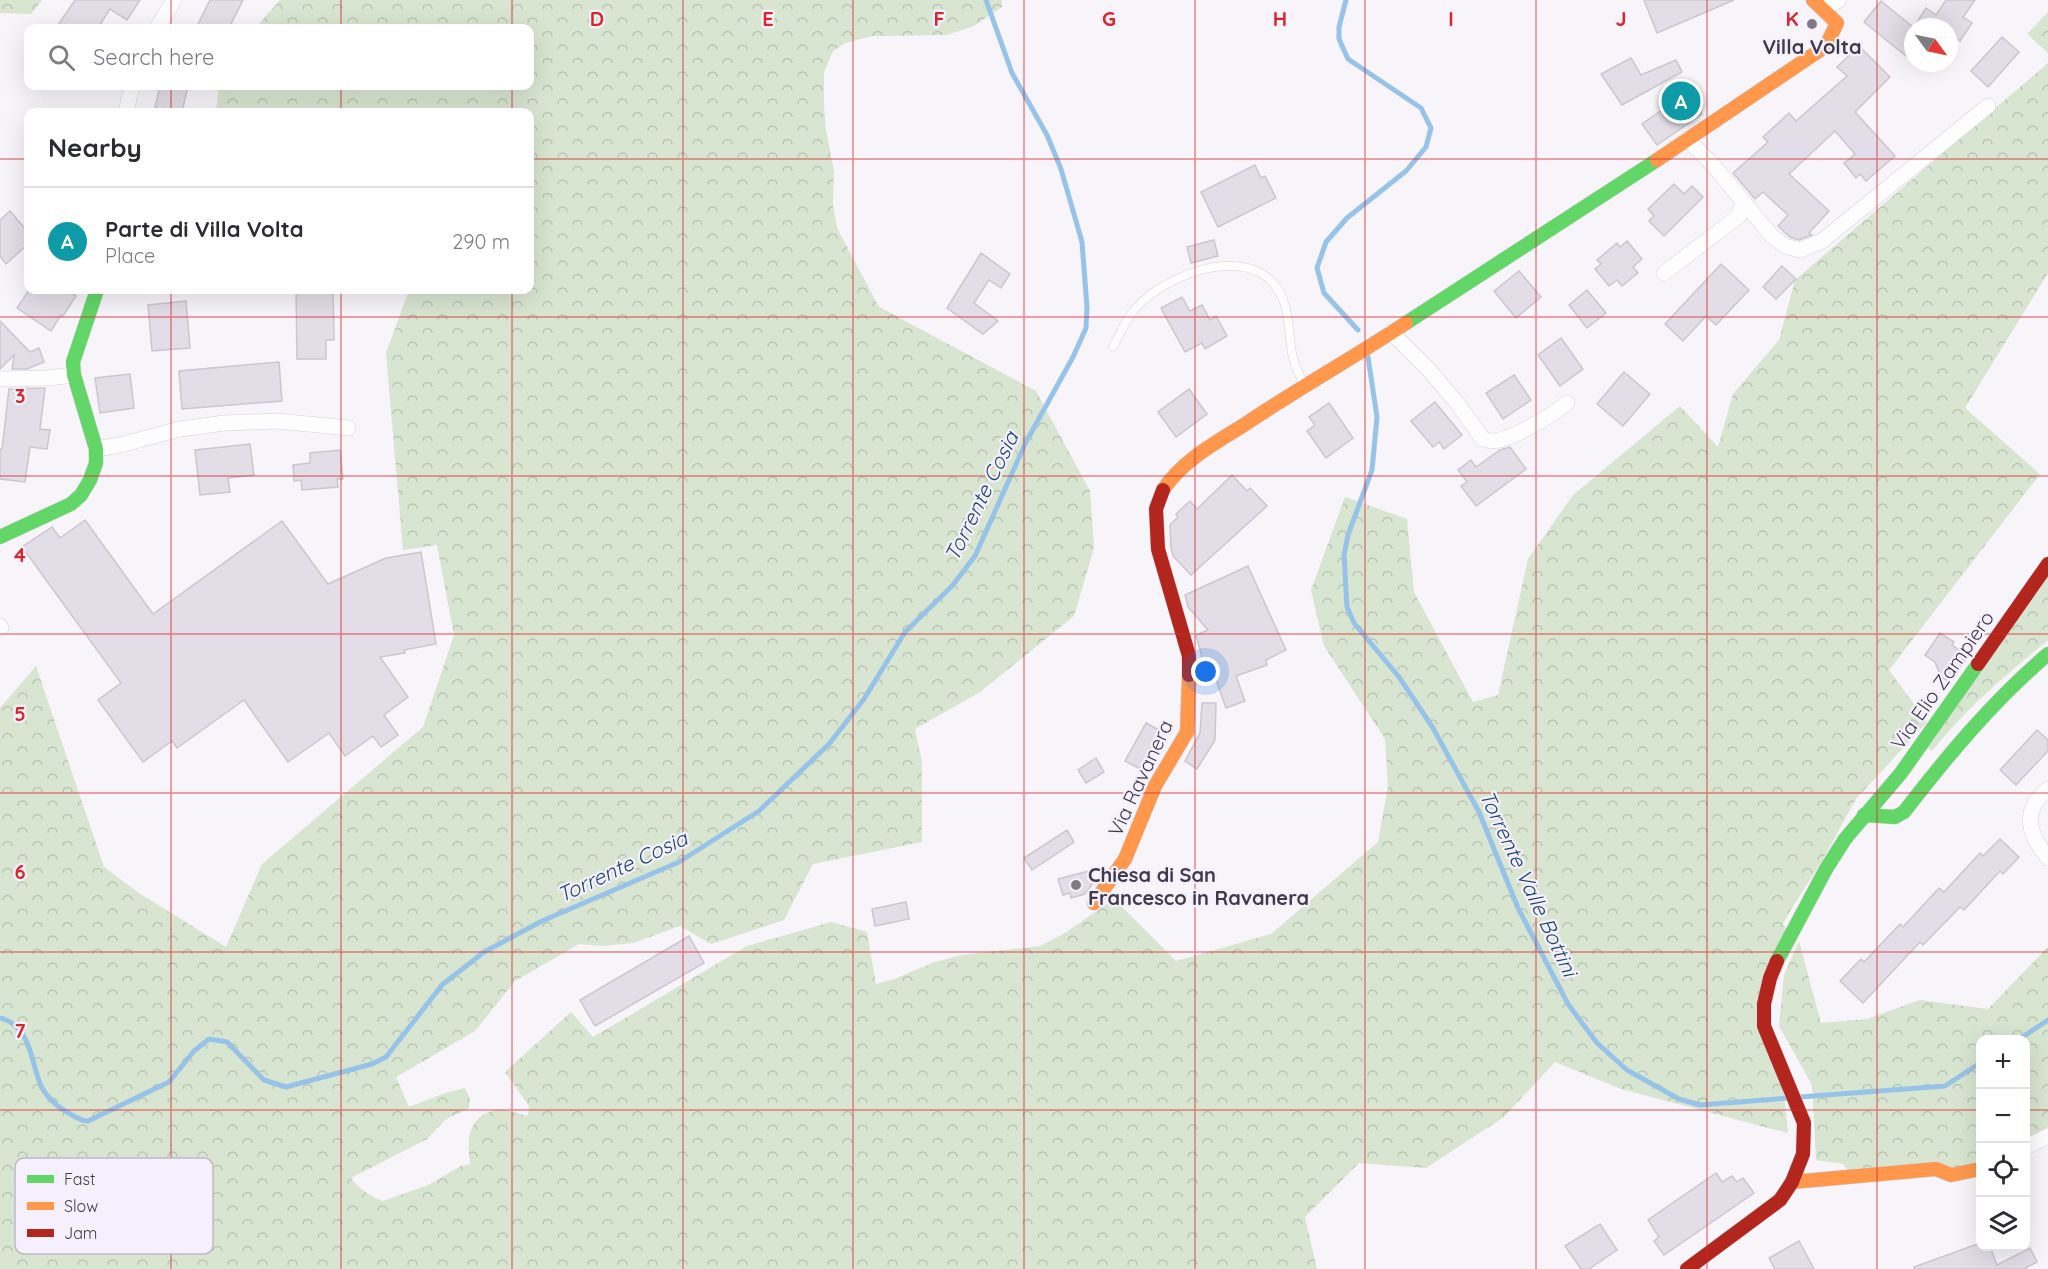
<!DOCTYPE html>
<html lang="en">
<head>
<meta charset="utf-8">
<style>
	body { margin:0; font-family:Quicksand,sans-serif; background:#f7f7f7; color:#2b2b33 }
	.controls { position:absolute; right:18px; bottom:18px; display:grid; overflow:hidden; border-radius:12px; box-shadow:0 6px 24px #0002 }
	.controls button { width:54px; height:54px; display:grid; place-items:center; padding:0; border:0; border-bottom:2px solid #e1e1e2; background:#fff; color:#2b2b33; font:30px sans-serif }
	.compass { position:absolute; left:1904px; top:18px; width:54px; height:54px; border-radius:50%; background:#fff; box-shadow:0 6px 24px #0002; rotate:123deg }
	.you { position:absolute; left:1206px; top:672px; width:21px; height:21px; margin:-15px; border:4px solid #fff; border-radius:50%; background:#1a73e8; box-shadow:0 0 0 9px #1a73e833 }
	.badge { display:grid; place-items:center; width:39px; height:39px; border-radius:50%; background:#7c3aed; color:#fff; font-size:20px; font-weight:700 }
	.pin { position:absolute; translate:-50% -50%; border:3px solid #fff; box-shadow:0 2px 6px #0006 }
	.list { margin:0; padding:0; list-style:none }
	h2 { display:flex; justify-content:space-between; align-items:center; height:78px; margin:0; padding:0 24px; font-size:26px }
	h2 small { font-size:20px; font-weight:400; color:#7c7c81 }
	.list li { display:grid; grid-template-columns:39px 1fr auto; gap:18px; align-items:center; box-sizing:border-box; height:108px; padding:0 24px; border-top:2px solid #e1e1e2 }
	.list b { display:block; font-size:22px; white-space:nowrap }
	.list p { margin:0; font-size:20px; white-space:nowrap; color:#7c7c81 }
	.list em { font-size:20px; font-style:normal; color:#7c7c81 }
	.icon { flex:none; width:33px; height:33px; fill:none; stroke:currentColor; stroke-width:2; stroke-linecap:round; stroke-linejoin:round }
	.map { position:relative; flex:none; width:2048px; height:1269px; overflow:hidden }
	.search { position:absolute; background:#fff; box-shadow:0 6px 24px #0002; left:24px; top:24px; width:510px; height:66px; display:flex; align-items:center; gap:15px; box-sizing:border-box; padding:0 21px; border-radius:12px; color:#7c7c81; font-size:22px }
	.panel { position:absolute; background:#fff; box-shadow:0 6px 24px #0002; left:24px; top:108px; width:510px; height:186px; border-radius:12px }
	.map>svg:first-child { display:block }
	.forest { fill:url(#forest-crowns) }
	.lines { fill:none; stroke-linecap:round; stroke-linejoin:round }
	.stream { stroke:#98c3e9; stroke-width:5 }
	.building { fill:#e2dde6; stroke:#ccc6cf; stroke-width:1.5 }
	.lane-casing { stroke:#d6d1db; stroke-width:9 }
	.street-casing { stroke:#d6d1db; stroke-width:16 }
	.fast-casing { stroke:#d6d1db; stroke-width:15 }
	.slow-casing { stroke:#d6d1db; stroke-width:15 }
	.jam-casing { stroke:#d6d1db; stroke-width:15 }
	.lane { stroke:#fefdfe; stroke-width:8 }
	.street { stroke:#fefdfe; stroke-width:15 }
	.fast { stroke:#63d668; stroke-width:14 }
	.slow { stroke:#ff974d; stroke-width:14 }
	.jam { stroke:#b3261e; stroke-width:14 }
	.grid { fill:none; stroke:#d62828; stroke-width:1.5; stroke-opacity:0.55 }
	.poi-dot { fill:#7f7b86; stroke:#f6f0fe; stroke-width:2 }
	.labels { text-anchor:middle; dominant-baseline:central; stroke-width:4.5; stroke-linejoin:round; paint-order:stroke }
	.poi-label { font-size:20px; font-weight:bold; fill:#3f3a47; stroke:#f6f0fe }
	.street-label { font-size:20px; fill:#3f3a47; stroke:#f6f0fe }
	.water-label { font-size:21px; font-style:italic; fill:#18476a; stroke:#f6f0fe }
	.key { fill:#f6f0fe; stroke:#bfb9c7; stroke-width:1.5 }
	.key-label { font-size:16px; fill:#3f3a47 }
	.grid-label { font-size:20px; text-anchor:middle; font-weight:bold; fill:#d62828; stroke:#f6f0fe; stroke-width:4.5; stroke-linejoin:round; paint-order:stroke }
</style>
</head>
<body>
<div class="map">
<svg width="2048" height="1269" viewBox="0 0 2048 1269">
	<defs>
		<pattern id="forest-crowns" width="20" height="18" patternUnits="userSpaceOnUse" patternTransform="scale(1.5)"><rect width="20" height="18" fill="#d8e5d0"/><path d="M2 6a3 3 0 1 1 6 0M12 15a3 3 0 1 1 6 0" fill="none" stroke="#bac5b4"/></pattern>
	</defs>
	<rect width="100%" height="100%" fill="#f7f4fa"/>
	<!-- forest -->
	<g class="forest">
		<polygon points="0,0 42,0 31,14 0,13"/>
		<path d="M 280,0 L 1002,0 L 1002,7 L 974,26 L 947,35 L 872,36 L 846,43 L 833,51 L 824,72 L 824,106 L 826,130 L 834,171 L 833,206 L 837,228 L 879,307 L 1036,391 L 1090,491 L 1094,548 L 1074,616 L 980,692 L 915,729 L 922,762 L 922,842 L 813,864 L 784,920 L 711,944 L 680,926 L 633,943 L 601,946 L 579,944 L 515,981 L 475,1031 L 396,1077 L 409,1107 L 445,1093 L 465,1088 L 470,1098 L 469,1108 L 445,1120 L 427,1139 L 351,1178 C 358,1188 370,1197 383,1201 L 428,1185 L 461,1166 L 470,1164 C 467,1141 467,1117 495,1110 C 504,1108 518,1114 528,1116 L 529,1106 L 505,1072 L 571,1012 L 593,1037 L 747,946 L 831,922 L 867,932 L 876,984 L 894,979 L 935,962 L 962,955 L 1040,946 L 1065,933 L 1114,899 L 1176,961 L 1271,934 L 1378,842 L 1388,786 L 1385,739 L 1324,646 L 1311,590 L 1345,497 L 1407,519 L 1414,592 L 1473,702 L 1498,695 L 1528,559 L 1573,495 L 1680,406 L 1718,447 L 1733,394 L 1779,340 L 1795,280 L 2048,63 L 2048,273 L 1965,408 L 2040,474 L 1889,670 L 1927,722 L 1856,799 L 1823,859 L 1790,911 L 1783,924 L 1791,934 L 1758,999 L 1784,1094 L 1788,1133 L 1621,1089 L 1555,1062 L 1504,1117 L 1426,1168 L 1359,1163 L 1305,1217 L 1317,1269 L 0,1269 L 0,708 L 36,666 L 104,867 L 139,893 L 226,947 L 262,864 L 423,727 L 454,635 L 437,545 L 403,550 L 386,353 L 409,290 L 530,290 L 530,112 L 216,112 L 219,86 L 530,86 L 530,28 L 255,28 Z"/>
		<polygon points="2048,12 2048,53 2027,34"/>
		<path d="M 2048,577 L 2048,640 C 2007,674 1965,709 1932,751 L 1928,748 Z"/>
		<polygon points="1799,941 1821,1023 1867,1019 1920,1000 1988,1009 2048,947 2048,1127 2026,1139 2026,1040 1980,1040 1980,1161 1968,1166 1850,1173 1843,1164 1816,1160 1812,1085 1779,1026 1784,975"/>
	</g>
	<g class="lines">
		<!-- stream -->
		<g class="stream">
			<polyline points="1346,0 1339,27 1339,39 1348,59 1421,108 1431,128 1426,147 1406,171 1347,218 1326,242 1317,268 1324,293 1358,330"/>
			<polyline points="1368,357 1377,417 1372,470 1348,535 1344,555 1347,607 1354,623 1399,677 1433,728 1479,812 1518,908 1568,1004 1597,1043 1627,1070 1679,1099 1700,1105 1788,1098"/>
			<path d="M 0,1018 C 31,1025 31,1063 41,1086 C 46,1096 57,1107 67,1112 C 74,1116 80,1121 88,1121 L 169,1082 L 194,1051 L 209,1039 L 227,1042 L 264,1080 L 286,1087 L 372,1064 L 386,1057 L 442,985 L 484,952 L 542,921 L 679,862 L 759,811 L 829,744 L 864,699 L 905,632 L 952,586 L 975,556 L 1026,442 L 1073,357 L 1086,328 L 1087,307 L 1082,242 L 1061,169 L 1047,135 L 1012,73 L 986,0"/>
			<polyline points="2018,1040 2048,1020"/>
			<polyline points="1800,1097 1945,1086 1980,1063"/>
		</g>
	</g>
	<!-- building -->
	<g class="building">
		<polygon points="75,0 140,0 127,20 110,9 98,28 56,28"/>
		<polygon points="210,0 243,0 229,28 196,28"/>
		<polygon points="1644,0 1734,0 1657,33"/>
		<polygon points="1946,0 1975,0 1963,17 1972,23 1960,41 1949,34 1949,27 1914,27 1926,8 1936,15"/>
		<polygon points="1881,1 1913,27 1913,47 1906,56 1864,22"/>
		<polygon points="2002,37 2019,52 1988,87 1971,71"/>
		<polygon points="1859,46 1890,77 1855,112 1895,156 1866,181 1860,174 1856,178 1844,163 1855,154 1835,131 1789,174 1829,211 1809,233 1812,235 1799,240 1790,237 1778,226 1788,215 1763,192 1755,199 1733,173 1768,142 1763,137 1789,113 1796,121 1847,76 1837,67"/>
		<polygon points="1631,58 1641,75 1676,60 1682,72 1622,105 1601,74"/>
		<polygon points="160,86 188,86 182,112 156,112 157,107 155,107"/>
		<polygon points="1691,90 1702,114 1657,145 1642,124"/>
		<polygon points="1255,165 1261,178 1265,176 1276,198 1218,227 1201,192"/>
		<polygon points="1674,184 1684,194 1692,186 1703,197 1664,236 1649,221 1654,216 1648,209"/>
		<polygon points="10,211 28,232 28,244 6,264 0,256 0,220"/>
		<polygon points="1214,240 1218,256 1191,263 1187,247"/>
		<polygon points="1627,241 1642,259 1633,267 1638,273 1622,286 1617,280 1609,286 1595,269 1601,264 1597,260 1617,243 1620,247"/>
		<polygon points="981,253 1010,274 1001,288 989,280 974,303 998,321 983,334 947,308"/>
		<polygon points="1721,264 1749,290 1716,325 1706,316 1683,341 1665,324"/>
		<polygon points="1782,266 1796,279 1776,299 1763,287"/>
		<polygon points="1519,271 1541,297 1516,318 1494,291"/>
		<polygon points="29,290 66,290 76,296 63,316 61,315 51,331 17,308"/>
		<polygon points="296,290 333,290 334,340 326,340 326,359 297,359"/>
		<polygon points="1587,290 1606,313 1587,328 1569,305"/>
		<polygon points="1182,297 1190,311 1202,305 1210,320 1216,316 1227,336 1205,349 1202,343 1185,352 1161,308"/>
		<polygon points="186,301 190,348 152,351 148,305"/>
		<polygon points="0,321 30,352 39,348 44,362 27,369 12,369 14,355 0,369"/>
		<polygon points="1561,338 1583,369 1560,386 1538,355"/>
		<polygon points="279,362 282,401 182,409 179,371"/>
		<polygon points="1624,372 1650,394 1623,426 1597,404"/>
		<polygon points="130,374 134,408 100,413 95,378"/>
		<polygon points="1514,375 1531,400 1503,419 1486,393"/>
		<polygon points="45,388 40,429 50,430 47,449 30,447 25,482 0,479 0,449 2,449 9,389"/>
		<polygon points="1189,389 1207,414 1176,437 1158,412"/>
		<polygon points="1435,402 1462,435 1444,449 1439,442 1433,447 1411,421"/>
		<polygon points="1329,403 1353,438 1326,458 1307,431 1315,425 1309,417"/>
		<polygon points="250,444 254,475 228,478 230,492 200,495 195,450"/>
		<polygon points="1510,447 1526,469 1476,506 1461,486 1467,482 1458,470 1471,460 1476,467 1500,450"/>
		<polygon points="340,450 343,479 337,479 338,487 302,490 301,480 294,481 293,465 310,463 310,453"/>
		<polygon points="1232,475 1247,491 1250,488 1267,506 1191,575 1173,556 1171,547 1170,525 1178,517 1176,514 1190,501 1197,509"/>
		<polygon points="85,520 153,614 282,521 328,584 386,558 421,552 436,644 404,650 405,653 380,657 408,697 384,715 398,735 381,747 373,736 345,756 329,733 288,762 244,700 177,748 172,741 143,762 98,700 121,683 22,547 52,527 60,538"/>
		<polygon points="1248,566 1286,650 1266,660 1267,665 1236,676 1245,701 1226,708 1209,660 1202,664 1201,653 1196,635 1208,630 1188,607 1185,595"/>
		<polygon points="1940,633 1954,642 1952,645 1968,656 1949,682 1941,677 1935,662 1925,655"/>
		<polygon points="1202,703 1216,703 1215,740 1197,769 1185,761 1200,733"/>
		<polygon points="1146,723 1161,731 1140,769 1125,761"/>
		<polygon points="2037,730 2048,740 2048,751 2016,785 2000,770"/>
		<polygon points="1096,758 1104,772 1086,783 1078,770"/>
		<polygon points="1067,830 1074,842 1032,870 1024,858"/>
		<polygon points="2000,839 2019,857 2003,874 2000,871 1964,910 1960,907 1923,945 1920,942 1863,1003 1840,981 1861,959 1864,962 1900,924 1903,927 1939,888 1944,892 1980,853 1983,856"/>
		<polygon points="1089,871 1093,883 1085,894 1071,898 1070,893 1063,895 1058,879"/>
		<polygon points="906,902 909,919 875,926 872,909"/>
		<polygon points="689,936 704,963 595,1026 580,1000"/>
		<polygon points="1716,1173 1722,1182 1732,1176 1737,1182 1743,1178 1754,1193 1664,1255 1654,1241 1659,1237 1648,1220"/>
		<polygon points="1600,1224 1617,1250 1589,1269 1581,1269 1565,1246"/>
		<polygon points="1799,1241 1814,1269 1775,1269 1769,1258"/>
		<polygon points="1980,1243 1980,1246 1990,1246 1997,1265 2030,1248 2037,1262 2024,1269 1914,1269 1914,1267"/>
	</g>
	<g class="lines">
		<!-- lane casing -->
		<g class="lane-casing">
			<path id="lane" d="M 1113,347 C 1119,336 1124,324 1131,314 C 1156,279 1239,244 1273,283 C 1292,304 1287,333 1293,358 C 1295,366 1300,375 1303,384"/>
		</g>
		<!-- street casing -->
		<g class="street-casing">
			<g id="street">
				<polyline points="1823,8 1839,0"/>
				<polyline points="157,28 174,0"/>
				<polyline points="126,112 132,86"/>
				<polyline points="1687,139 1713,165 1771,235 1785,246 1800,250 1822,241 1988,106"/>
				<polyline points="1664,273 1739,216 1743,201"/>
				<path d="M 1391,332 L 1429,370 L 1457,403 L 1483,439 C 1486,440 1490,441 1493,441 C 1510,441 1554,414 1567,403"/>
				<polyline points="0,379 48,378 74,375"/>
				<polyline points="96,449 120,445 180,429 225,423 278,421 348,428"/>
				<polyline points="0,626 1,628"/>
				<path d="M 2048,789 C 2021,810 2028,834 2048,858"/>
				<polyline points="2026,1147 2048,1136"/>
			</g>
		</g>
		<!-- fast casing -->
		<g class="fast-casing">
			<g id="fast">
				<polyline points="1406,323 1657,160"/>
				<polyline points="0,537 71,504 81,495 90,480 96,463 96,449 74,375 73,362 97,290"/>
				<path d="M 1864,815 L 1895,817 L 1904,812 C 1948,755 1993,701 2048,654"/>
				<polyline points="1777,961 1826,869 1845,839 1901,773 1978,664"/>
			</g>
		</g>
		<!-- slow casing -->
		<g class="slow-casing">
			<g id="slow">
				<polyline points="1657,160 1826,46 1837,23 1813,0"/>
				<path d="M 1163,490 C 1182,461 1215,443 1244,425 C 1297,389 1353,358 1406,323"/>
				<polyline points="1094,903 1125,859 1155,786 1187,732 1189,675"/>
				<polyline points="1792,1182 1936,1169 1951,1175 1980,1169"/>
			</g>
		</g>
		<!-- jam casing -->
		<g class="jam-casing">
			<g id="jam">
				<polyline points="1163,490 1156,509 1158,549 1189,656 1189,675"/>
				<polyline points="1978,664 2048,564"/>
				<polyline points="1687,1269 1780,1200 1792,1182 1803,1154 1804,1123 1764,1026 1764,1004 1770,978 1777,961"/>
			</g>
		</g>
		<!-- lane -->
		<use href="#lane" class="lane"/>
		<!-- street -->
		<use href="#street" class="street"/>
		<!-- fast -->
		<use href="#fast" class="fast"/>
		<!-- slow -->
		<use href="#slow" class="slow"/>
		<!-- jam -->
		<use href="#jam" class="jam"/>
	</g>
	<!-- grid -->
	<path class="grid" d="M 171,0 L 171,28M 341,0 L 341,28M 512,0 L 512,28M 683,0 L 683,1269M 853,0 L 853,1269M 1024,0 L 1024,1269M 1195,0 L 1195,1269M 1365,0 L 1365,1269M 1536,0 L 1536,1269M 1707,0 L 1707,1269M 1877,0 L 1877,1269M 171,86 L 171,112M 341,86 L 341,112M 512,86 L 512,112M 0,159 L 28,159M 530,159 L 2048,159M 171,290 L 171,1269M 341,290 L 341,1269M 512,290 L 512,1269M 0,317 L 2048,317M 0,476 L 2048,476M 0,634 L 2048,634M 0,793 L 2048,793M 0,952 L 2048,952M 0,1110 L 1980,1110M 2026,1110 L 2048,1110"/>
	<!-- markers -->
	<g class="poi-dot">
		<circle cx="1812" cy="24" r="6"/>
		<circle cx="1076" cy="885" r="6"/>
	</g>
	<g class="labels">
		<!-- poi labels -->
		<g class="poi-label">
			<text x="1812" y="46">Villa Volta</text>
			<text x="1088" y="874" text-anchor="start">Chiesa di San<tspan x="1088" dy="23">Francesco in Ravanera</tspan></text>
		</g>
		<!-- street labels -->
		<g class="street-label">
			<text transform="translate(1942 680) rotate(-55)">Via Elio Zampiero</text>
			<text transform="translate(1140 778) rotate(-65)">Via Ravanera</text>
		</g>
		<!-- water labels -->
		<g class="water-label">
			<text transform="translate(981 496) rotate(-64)">Torrente Cosia</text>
			<text transform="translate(622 866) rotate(-25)">Torrente Cosia</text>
			<text transform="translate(1529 883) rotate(65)">Torrente Valle Bottini</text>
		</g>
	</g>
	<!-- legend -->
	<rect x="15" y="1158" width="198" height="96" rx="9" class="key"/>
	<rect x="27" y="1175" width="27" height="8" fill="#63d668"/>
	<rect x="27" y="1202" width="27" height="8" fill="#ff974d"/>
	<rect x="27" y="1229" width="27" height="8" fill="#b3261e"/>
	<g class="key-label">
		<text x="64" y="1185">Fast</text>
		<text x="64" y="1212">Slow</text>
		<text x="64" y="1239">Jam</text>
	</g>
	<g class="grid-label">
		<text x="597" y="26">D</text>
		<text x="768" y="26">E</text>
		<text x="939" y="26">F</text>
		<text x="1109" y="26">G</text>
		<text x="1280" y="26">H</text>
		<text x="1451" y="26">I</text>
		<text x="1621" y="26">J</text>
		<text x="1792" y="26">K</text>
		<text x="20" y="403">3</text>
		<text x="20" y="562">4</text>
		<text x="20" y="721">5</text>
		<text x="20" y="879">6</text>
		<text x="20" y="1038">7</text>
	</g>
</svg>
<div class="controls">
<button>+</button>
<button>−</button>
<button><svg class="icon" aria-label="locate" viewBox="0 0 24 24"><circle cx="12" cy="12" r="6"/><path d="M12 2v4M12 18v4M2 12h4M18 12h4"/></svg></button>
<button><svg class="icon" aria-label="layers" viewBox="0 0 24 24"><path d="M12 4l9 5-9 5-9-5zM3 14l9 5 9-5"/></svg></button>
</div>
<svg class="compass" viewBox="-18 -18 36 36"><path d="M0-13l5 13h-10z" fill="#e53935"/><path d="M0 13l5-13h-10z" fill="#7c7c81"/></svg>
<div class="you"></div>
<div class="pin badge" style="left:1681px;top:101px;background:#0f9aa8">A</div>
<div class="search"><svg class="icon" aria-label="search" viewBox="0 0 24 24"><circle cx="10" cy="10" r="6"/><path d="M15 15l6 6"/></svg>Search here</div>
<section class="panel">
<h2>Nearby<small></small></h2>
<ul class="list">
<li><span class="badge" style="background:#0f9aa8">A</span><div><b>Parte di Villa Volta</b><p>Place</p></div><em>290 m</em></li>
</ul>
</section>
</div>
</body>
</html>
